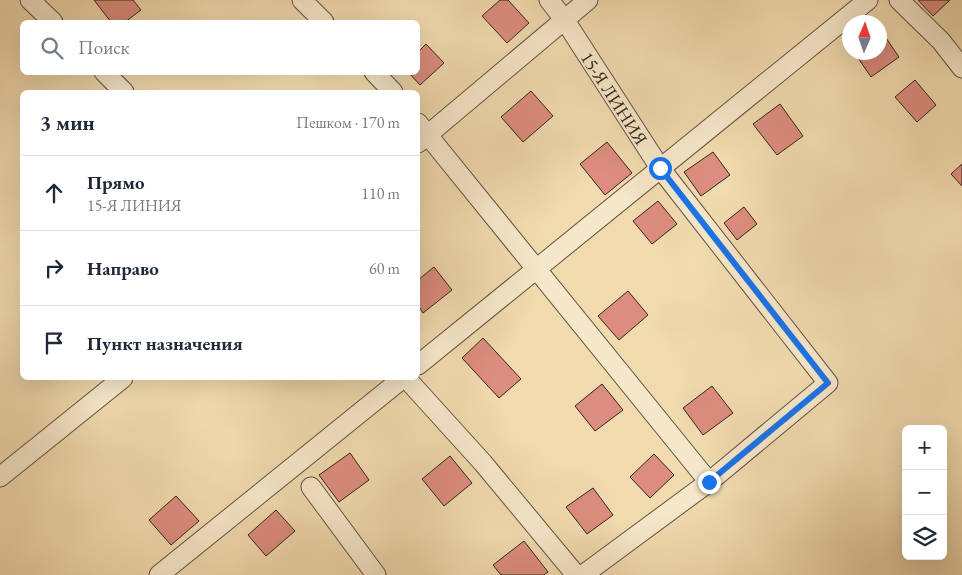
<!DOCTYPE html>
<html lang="ru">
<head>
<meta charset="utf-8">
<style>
	body { margin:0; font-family:"EB Garamond",serif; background:#f2f2f3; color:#1f2937 }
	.controls { position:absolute; right:15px; bottom:15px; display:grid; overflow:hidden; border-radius:8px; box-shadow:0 5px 20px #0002 }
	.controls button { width:45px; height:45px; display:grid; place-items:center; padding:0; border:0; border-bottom:1px solid #e0e1e3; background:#fff; color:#1f2937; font:25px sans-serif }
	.compass { position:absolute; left:842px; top:15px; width:45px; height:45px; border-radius:50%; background:#fff; box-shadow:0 5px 20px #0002; rotate:2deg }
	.stop { position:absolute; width:15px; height:15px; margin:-11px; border:4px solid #1a73e8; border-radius:50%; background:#fff }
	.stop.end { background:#1a73e8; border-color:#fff; box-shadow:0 1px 5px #0008 }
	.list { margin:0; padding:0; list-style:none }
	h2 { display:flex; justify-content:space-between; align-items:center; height:65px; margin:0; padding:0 20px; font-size:21px }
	h2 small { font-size:16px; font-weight:400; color:#747a83 }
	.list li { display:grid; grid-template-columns:32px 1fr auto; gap:15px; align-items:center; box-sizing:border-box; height:75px; padding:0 20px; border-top:1px solid #e0e1e3 }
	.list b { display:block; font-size:19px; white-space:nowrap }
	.list p { margin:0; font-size:16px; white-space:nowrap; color:#747a83 }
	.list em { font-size:16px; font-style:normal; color:#747a83 }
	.icon { flex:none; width:28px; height:28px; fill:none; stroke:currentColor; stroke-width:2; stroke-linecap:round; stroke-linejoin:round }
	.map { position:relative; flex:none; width:962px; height:575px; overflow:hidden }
	.search { position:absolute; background:#fff; box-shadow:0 5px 20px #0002; left:20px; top:20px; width:400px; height:55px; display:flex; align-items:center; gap:12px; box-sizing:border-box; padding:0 18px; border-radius:8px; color:#747a83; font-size:19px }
	.panel { position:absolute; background:#fff; box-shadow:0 5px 20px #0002; left:20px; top:90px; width:400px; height:290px; border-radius:8px }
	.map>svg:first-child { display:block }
	.building { fill:#dd8d7f; stroke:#2f261c }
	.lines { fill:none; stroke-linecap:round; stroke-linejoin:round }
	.street-casing { stroke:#605340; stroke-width:21 }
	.street { stroke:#f6e7ca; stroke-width:19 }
	.route { stroke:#1a73e8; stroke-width:6 }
	.labels { text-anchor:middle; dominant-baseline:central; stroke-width:4; stroke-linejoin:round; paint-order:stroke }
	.street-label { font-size:18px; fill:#2f261c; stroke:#f6e7ca }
</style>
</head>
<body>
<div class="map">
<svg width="962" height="575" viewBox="0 0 962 575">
	<rect width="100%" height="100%" fill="#f1daae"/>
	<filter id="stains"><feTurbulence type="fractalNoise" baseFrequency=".004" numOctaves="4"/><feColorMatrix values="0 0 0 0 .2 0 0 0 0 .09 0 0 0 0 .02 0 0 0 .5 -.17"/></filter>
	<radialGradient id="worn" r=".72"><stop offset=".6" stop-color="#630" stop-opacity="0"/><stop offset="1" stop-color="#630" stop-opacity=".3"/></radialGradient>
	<!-- building -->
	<g class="building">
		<polygon points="94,0 133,0 141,10 125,22 111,22"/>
		<polygon points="500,0 508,0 529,23 507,43 482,16"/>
		<polygon points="918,0 950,0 933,16"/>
		<polygon points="882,32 899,57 871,77 854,52 880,52 880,34"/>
		<polygon points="426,44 444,63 420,85 408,72 418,72 418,52"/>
		<polygon points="915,80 936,105 917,122 895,97"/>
		<polygon points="531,91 553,116 523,142 501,117"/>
		<polygon points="780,104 803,136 777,155 753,124"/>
		<polygon points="607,142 632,173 605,195 580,164"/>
		<polygon points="713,152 730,175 701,196 684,172"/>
		<polygon points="962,164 962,186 951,174"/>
		<polygon points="658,201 677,224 652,244 633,221"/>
		<polygon points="744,207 757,224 737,240 724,223"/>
		<polygon points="434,267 452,290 423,313 418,305 418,280"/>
		<polygon points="628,291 648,315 619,340 598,316"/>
		<polygon points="483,338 521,379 499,398 462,358"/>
		<polygon points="602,384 623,410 595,431 575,406"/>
		<polygon points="712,386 733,413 703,435 683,408"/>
		<polygon points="350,453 369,480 339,502 319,475"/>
		<polygon points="654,454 674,475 650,498 630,477"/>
		<polygon points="450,456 472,483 444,506 422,479"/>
		<polygon points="593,488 613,515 587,534 566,507"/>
		<polygon points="176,496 199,521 171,545 149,520"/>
		<polygon points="276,510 295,531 266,556 248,535"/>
		<polygon points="524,541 548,572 544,575 501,575 493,565"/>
	</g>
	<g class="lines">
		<!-- street casing -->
		<g class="street-casing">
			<g id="street">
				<polyline points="30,0 53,22"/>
				<polyline points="302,0 324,22"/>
				<path id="s1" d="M 549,0 L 564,19 L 660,168 L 828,383 L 709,482 L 583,575"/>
				<polyline points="899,0 941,41 962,68"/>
				<polyline points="104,72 124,92"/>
				<polyline points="374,72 393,92"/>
				<polyline points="418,123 709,482"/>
				<polyline points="418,143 588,0"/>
				<polyline points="418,365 868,0"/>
				<polyline points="406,378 483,463 576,575"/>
				<polyline points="0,477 123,378"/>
				<polyline points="311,487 376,575"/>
				<polyline points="159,575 403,378"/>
			</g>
		</g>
		<!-- street -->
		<use href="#street" class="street"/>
	</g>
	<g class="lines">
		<!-- route -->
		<polyline class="route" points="660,168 828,383 709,482"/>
	</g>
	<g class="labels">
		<!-- street labels -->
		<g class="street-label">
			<text stroke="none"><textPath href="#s1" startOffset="118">15-Я ЛИНИЯ</textPath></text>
		</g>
	</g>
	<rect width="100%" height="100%" filter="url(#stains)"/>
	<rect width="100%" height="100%" fill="url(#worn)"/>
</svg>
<div class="controls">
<button>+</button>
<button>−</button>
<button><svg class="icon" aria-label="layers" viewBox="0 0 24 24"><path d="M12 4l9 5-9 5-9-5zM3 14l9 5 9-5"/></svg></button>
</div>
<svg class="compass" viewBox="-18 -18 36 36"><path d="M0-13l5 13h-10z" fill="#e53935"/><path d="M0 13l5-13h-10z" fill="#747a83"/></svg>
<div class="stop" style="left:660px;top:168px"></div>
<div class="stop end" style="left:709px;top:482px"></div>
<div class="search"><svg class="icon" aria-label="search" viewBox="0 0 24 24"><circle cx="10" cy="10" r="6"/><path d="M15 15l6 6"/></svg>Поиск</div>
<section class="panel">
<h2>3 мин<small>Пешком · 170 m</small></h2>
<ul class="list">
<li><svg class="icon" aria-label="ahead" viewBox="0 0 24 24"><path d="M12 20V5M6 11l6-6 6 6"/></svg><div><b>Прямо</b><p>15-Я ЛИНИЯ</p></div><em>110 m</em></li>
<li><svg class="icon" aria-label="right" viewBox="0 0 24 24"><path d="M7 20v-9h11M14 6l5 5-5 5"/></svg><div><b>Направо</b></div><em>60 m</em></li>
<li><svg class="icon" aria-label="arrive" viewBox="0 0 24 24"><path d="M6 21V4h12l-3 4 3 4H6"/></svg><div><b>Пункт назначения</b></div></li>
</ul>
</section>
</div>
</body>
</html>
